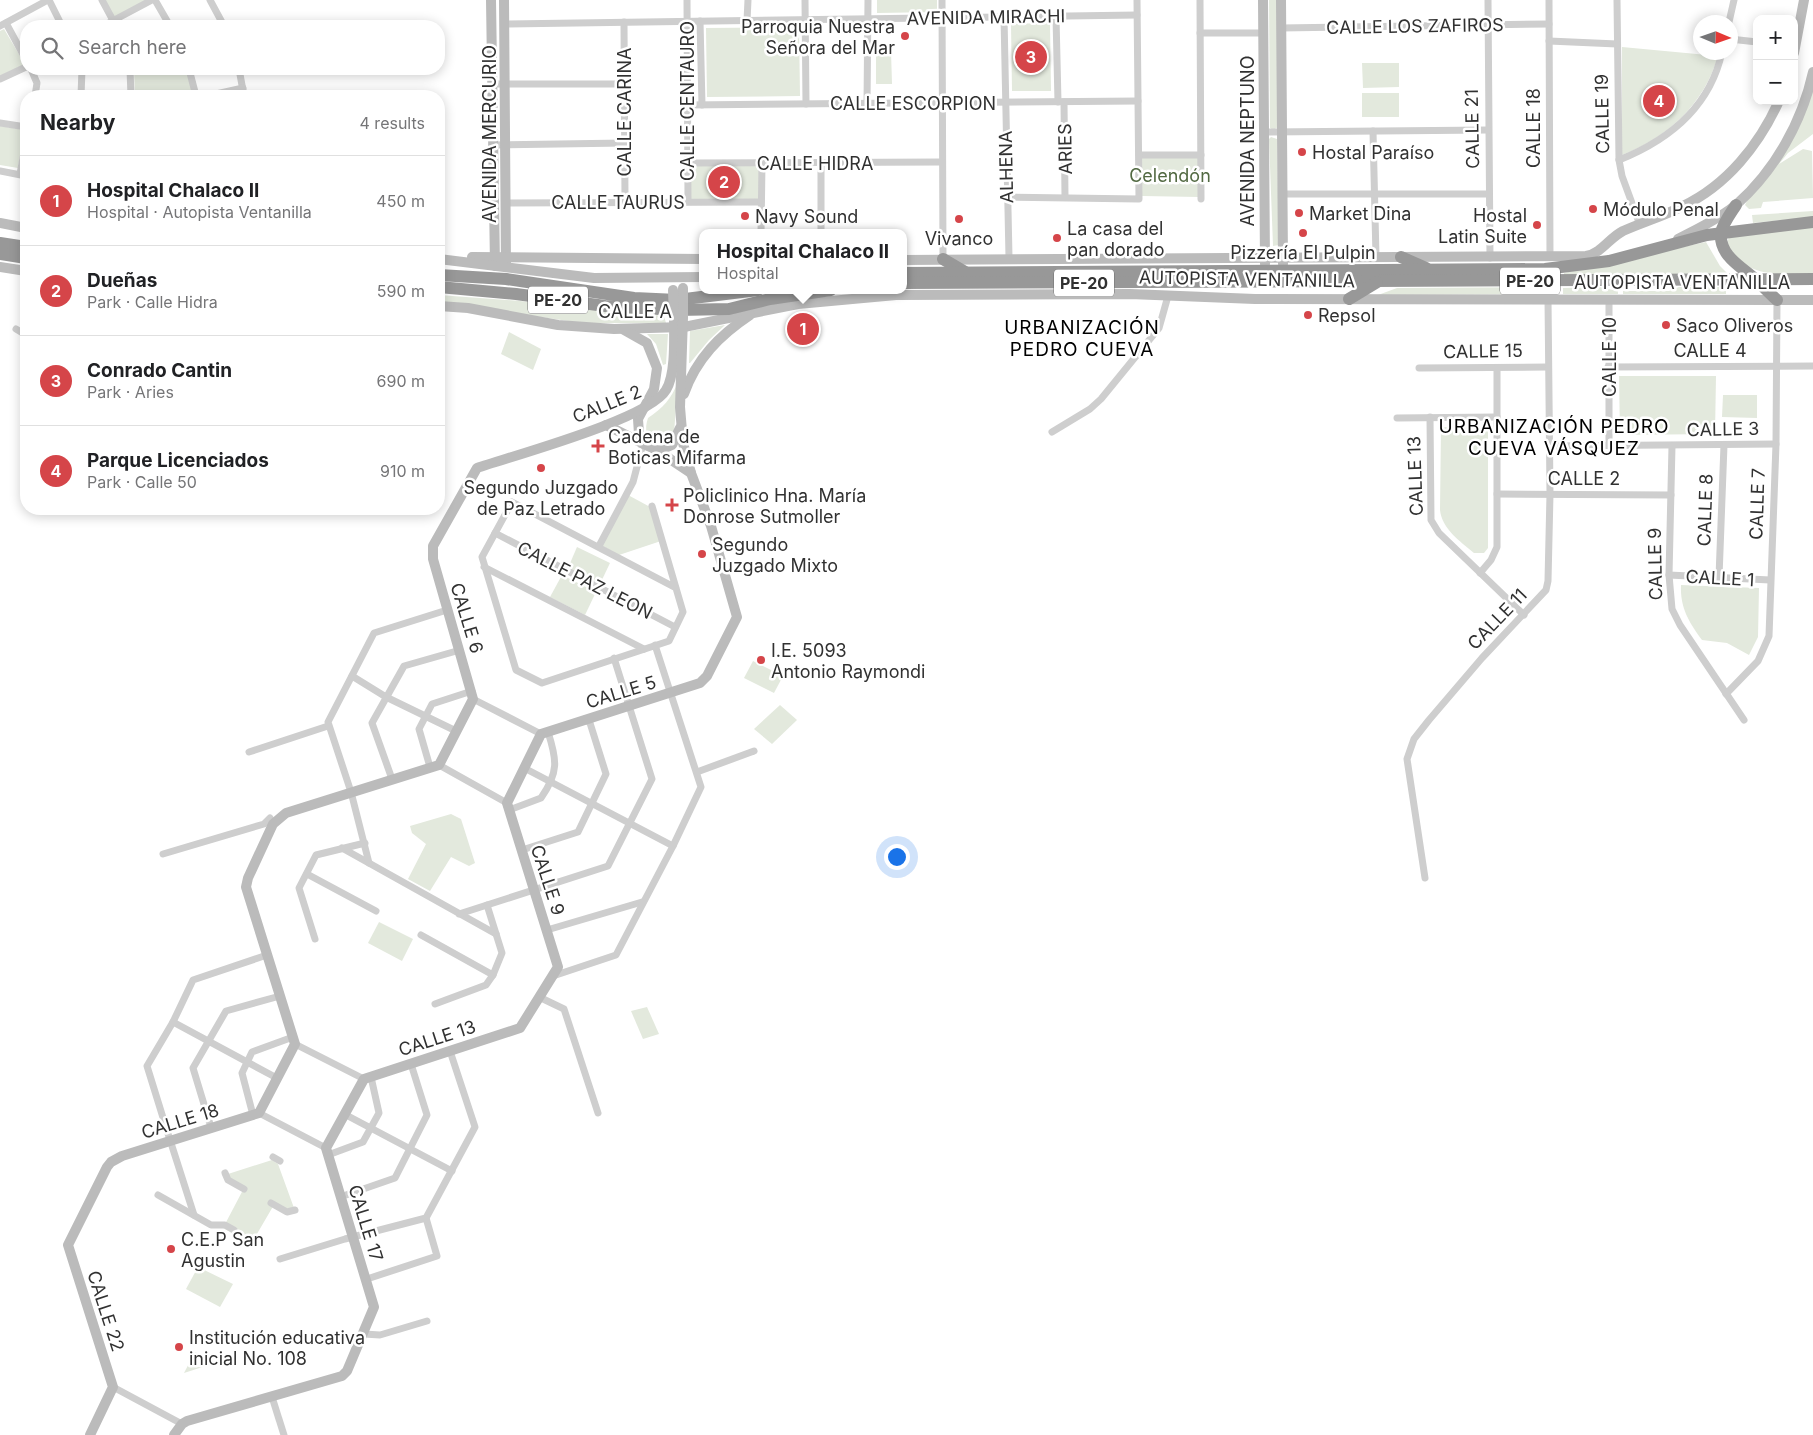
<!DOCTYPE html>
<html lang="en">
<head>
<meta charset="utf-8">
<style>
	body { margin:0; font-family:Inter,sans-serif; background:#f6f6f6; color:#202124 }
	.controls { position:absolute; right:15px; top:15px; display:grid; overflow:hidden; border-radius:10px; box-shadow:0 2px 12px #0003 }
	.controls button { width:45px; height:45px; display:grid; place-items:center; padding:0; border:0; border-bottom:1px solid #e0e0e0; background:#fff; color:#202124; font:25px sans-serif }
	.compass { position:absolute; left:1693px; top:15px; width:45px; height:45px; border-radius:50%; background:#fff; box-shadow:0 2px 12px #0003; rotate:92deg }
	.you { position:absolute; left:896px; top:856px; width:18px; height:18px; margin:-12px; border:4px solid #fff; border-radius:50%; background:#1a73e8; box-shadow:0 0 0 8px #1a73e833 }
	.badge { display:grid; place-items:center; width:32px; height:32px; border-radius:50%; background:#d54549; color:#fff; font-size:16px; font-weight:700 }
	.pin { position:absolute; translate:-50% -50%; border:2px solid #fff; box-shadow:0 1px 5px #0006 }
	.popup { position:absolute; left:699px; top:229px; width:208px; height:65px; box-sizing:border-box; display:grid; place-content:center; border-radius:10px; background:#fff; filter:drop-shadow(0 1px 4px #0005); font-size:16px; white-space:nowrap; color:#757577 }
	.popup b { font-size:19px; color:#202124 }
	.popup::after { content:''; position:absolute; left:50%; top:100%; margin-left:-10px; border:10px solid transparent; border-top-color:#fff }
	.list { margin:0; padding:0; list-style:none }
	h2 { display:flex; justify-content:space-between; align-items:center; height:65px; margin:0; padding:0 20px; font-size:21px }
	h2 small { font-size:16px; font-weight:400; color:#757577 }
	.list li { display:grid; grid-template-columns:32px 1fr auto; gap:15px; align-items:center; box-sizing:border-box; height:90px; padding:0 20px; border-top:1px solid #e0e0e0 }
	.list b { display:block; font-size:19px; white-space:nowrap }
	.list p { margin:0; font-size:16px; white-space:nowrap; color:#757577 }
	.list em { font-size:16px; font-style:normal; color:#757577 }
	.icon { flex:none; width:28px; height:28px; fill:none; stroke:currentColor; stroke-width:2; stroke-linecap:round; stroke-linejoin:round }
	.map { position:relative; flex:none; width:1813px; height:1435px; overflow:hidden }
	.search { position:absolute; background:#fff; box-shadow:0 2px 12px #0003; left:20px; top:20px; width:425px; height:55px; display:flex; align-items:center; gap:12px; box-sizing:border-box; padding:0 18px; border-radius:20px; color:#757577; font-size:19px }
	.panel { position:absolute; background:#fff; box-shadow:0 2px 12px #0003; left:20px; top:90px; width:425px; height:425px; border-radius:20px }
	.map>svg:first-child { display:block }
	.green { fill:#e3e9dd }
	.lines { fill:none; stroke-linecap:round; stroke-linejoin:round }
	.street { stroke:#cecece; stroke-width:7 }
	.secondary { stroke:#bbb; stroke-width:10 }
	.highway { stroke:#989898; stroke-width:12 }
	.secondary-bridge { stroke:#bbb; stroke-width:10 }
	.poi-dot { fill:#d54549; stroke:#fff; stroke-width:2 }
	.labels { text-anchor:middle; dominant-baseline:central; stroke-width:5; stroke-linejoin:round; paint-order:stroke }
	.shield { fill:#fff; stroke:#6f6f6f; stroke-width:1 }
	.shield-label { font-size:16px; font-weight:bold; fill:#313131 }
	.street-label { font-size:18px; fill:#313131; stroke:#fff }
	.poi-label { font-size:18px; fill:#313131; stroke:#fff; text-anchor:start }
	.park-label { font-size:18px; fill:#526942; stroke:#fff }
	.neighbourhood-label { font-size:19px; letter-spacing:1px; fill:#000; stroke:#fff }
</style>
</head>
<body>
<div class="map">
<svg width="1813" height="1435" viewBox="0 0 1813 1435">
	<rect width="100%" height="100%" fill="#fff"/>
	<!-- green -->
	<g class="green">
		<polygon points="105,0 147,0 114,17"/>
		<polygon points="877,0 937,0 937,12 877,13"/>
		<polygon points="1269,0 1278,0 1278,127 1273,130 1270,128"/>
		<polygon points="1050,23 1051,91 1012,91 1011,24"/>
		<polygon points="799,27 800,96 707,97 706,28"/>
		<polygon points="4,29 23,61 23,65 0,76 0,31"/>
		<path d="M 1622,47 L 1718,56 C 1704,104 1668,137 1622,155 Z"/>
		<polygon points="891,52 892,84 876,84 876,53"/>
		<polygon points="1362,63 1399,63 1399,87 1363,88"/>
		<polygon points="134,69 187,69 194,96 135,96"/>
		<polygon points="1813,88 1813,134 1788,153 1779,164 1803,149 1812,151 1813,198 1763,202 1761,208 1749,209 1745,205 1749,197"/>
		<rect x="1362" y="93" width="37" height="24"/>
		<polygon points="0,126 24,130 18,168 0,165"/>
		<polygon points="1271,137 1277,139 1279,245 1273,246 1269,139"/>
		<polygon points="1142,154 1198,154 1199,197 1142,196"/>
		<polygon points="691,163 759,163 759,202 688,201"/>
		<polygon points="1813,211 1813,217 1753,223 1752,215"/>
		<path d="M 1813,227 L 1813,274 C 1779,274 1744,279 1727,243 L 1729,237 Z"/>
		<polygon points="1706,242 1720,266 1728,274 1564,277 1564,273"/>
		<polygon points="1559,287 1559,294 1378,295 1397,288"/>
		<polygon points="1599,287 1618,291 1618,294 1563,294 1563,288"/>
		<polygon points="1679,287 1726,287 1726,294 1623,294 1623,291 1669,291"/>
		<polygon points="439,295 520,301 664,316 666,323 582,323 439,302"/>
		<polygon points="725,325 709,340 690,363 689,363 690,331"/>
		<polygon points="509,332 541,349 533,370 501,354"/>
		<polygon points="647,334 668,334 666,364 663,365 656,344"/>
		<polygon points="1619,376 1716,376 1715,434 1620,435"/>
		<path d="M 678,382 L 674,433 L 670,439 L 658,444 C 646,438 644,430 648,418 C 663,408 671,399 678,382 Z"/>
		<polygon points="1723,395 1757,395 1757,418 1722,417"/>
		<path d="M 1441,427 L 1488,427 L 1488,548 L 1484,553 L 1474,553 C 1460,541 1442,529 1440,510 Z"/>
		<polygon points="628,495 652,508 661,541 619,555 601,545"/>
		<polygon points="577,547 610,563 600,584 568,568"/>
		<polygon points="562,575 596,592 585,615 550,597"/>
		<path d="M 1681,585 L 1759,588 L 1758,637 L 1749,655 L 1727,643 L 1702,640 C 1689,622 1680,608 1681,585 Z"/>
		<polygon points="753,661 783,676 774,693 744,678"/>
		<polygon points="780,705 797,720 772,744 754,729"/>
		<polygon points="451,814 461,819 475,863 469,866 451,857 430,891 408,879 426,844 412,833 410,826"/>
		<polygon points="379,922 413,939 402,961 368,943"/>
		<polygon points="647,1007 659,1034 643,1039 631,1011"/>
		<polygon points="272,1160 278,1164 294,1208 289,1210 275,1203 251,1244 223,1228 244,1188 229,1180 228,1174"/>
		<polygon points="198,1267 233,1284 220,1307 186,1289"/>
		<polygon points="195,1352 210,1358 212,1364 184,1373"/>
	</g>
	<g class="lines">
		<!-- street -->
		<g class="street">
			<polyline points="49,0 62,26"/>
			<polyline points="102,0 116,26"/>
			<polyline points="155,0 170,26"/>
			<polyline points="210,0 224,26"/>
			<polyline points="687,0 688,201"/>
			<polyline points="805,0 806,104"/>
			<polyline points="942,0 943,259"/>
			<polyline points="1200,0 1201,199"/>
			<polyline points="1488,0 1490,258"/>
			<polyline points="1549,0 1550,257"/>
			<polyline points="1617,0 1619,160 1622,176 1640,225"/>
			<polyline points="1004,17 1009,257"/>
			<polyline points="1056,17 1058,102"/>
			<polyline points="700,21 702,105"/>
			<polyline points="747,21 748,0"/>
			<polyline points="624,22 625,201"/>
			<polyline points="1729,22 1734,0"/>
			<polyline points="6,23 26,60"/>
			<polyline points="505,24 1137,15"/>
			<polyline points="0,26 48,0"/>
			<polyline points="103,26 152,0"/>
			<polyline points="1281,28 1549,24"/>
			<polyline points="1200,33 1263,33"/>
			<polyline points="1730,39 1757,42"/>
			<polyline points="1549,41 1617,44"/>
			<polyline points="31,69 37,83 35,96"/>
			<polyline points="130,69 131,96"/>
			<polyline points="189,69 196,96"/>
			<polyline points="239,69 244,96"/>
			<polyline points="0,79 26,67"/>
			<polyline points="493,84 624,84"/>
			<polyline points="81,96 82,69"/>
			<polyline points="207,96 243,88"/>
			<polyline points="1064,102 1065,197"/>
			<polyline points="867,104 868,0"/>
			<polyline points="687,105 1138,101"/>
			<polyline points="0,123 26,127"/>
			<polyline points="1373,131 1376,257"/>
			<polyline points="1264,132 1488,130"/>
			<polyline points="492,145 625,143"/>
			<polyline points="1139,155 1201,155"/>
			<path d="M 1619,160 C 1669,140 1710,107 1722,52"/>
			<polyline points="688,163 942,162"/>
			<polyline points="0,171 26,176"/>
			<polyline points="20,174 26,142"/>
			<polyline points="1283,194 1489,194"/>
			<polyline points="1007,197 1139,199 1137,0"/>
			<polyline points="505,203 761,202"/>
			<polyline points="761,233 762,163"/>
			<polyline points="821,233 821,163"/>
			<polyline points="1609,299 1609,445"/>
			<polyline points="16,329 26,335"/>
			<polyline points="24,361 26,355"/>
			<polyline points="1608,367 1813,366"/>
			<polyline points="1419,368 1548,367"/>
			<polyline points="1430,417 1431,520 1439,533 1524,615"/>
			<polyline points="1397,418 1497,417"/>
			<polyline points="1052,432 1090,409 1101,399 1159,328 1168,296"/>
			<polyline points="1550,446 1776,444"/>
			<polyline points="1672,446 1669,575 1672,609 1680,625 1744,720"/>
			<polyline points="1497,494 1671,495"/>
			<polyline points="652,506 683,612 669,641 542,683 516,670 482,557 512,502 676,588"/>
			<polyline points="495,533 675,627"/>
			<polyline points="599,546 633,482 643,444"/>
			<polyline points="484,567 644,649"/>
			<polyline points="1480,573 1491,560 1497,547 1497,368"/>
			<polyline points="1669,575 1770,580"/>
			<polyline points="1719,577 1724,445"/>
			<polyline points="352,676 386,697 454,730"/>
			<polyline points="1726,694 1758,661 1769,636 1776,444 1777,300"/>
			<polyline points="473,699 541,734"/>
			<polyline points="249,752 328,726"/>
			<polyline points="439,765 507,803"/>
			<polyline points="430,767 419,729 432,704 472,691"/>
			<polyline points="528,770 673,846"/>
			<polyline points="697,772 754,751"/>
			<polyline points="392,779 372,723 404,666 460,650"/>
			<path d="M 509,810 L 541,798 C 559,772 557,760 548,732"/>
			<polyline points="342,848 496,934"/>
			<polyline points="522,850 578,832 606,774 590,723 585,719"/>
			<polyline points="163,854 264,824 270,818 273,824"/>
			<polyline points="369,863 351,792 328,722 374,633 447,610"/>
			<polyline points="307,874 376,911"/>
			<polyline points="1425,878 1407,759 1414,739 1429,720 1482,658 1546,590 1548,581 1550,494 1548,299"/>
			<polyline points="459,914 608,866 652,779 614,658"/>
			<polyline points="547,930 642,902"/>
			<polyline points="421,935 493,975"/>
			<polyline points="315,939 299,888 316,855 365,843"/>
			<polyline points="553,976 616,955 673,846 701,787 655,645"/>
			<polyline points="539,997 564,1009 598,1113"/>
			<polyline points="435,1004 486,985 493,975 502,953 487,905"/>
			<polyline points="173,1022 275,1077"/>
			<polyline points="295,1044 364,1079"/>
			<polyline points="259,1113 326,1148"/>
			<polyline points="253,1115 242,1073 252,1052 293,1037"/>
			<polyline points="348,1116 452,1171"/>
			<polyline points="210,1124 193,1068 226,1011 280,996"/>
			<polyline points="169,1137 147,1066 173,1022 193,980 267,955"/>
			<polyline points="171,1143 194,1215"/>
			<polyline points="328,1155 363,1142 379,1113 371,1077"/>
			<polyline points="273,1157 280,1161"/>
			<polyline points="225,1173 228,1180 244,1189"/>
			<polyline points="158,1195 211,1225 225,1225 234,1230"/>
			<polyline points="346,1195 395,1178 427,1115 411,1064"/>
			<polyline points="271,1203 287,1212 295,1210"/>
			<polyline points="280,1259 345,1239 426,1218 475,1127 450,1051"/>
			<polyline points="367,1279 437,1256 426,1218"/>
			<polyline points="364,1334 380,1335 427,1321"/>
			<polyline points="113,1387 182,1424"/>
			<polyline points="272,1397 284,1435"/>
		</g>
		<!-- secondary -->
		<g class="secondary">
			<polyline points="491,0 495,266"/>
			<polyline points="504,0 506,267"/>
			<polyline points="1263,0 1265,264"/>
			<polyline points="1281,0 1283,264"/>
			<polyline points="1794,53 1804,0"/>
			<polyline points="0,223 26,228"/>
			<path d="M 1678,239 C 1697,229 1721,218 1737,204 C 1775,170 1802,122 1813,72"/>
			<polyline points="472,257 703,259"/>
			<polyline points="439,259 594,278 703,277"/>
			<path d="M 903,260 L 1586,256 C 1602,253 1609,238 1623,231 C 1643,222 1664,216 1683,206 C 1727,185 1759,145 1779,101"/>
			<polyline points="0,267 26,271"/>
			<polyline points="439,306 468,308 558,325 614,329 684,327 798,304 896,295 1130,294 1255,299 1813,300"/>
			<polyline points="624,330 647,343 657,368 654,389 638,419 639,434 643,444"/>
			<path d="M 684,394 C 696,359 720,335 750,315"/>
			<polyline points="606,425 658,451 691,473"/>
			<polyline points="658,451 672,445 680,428"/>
			<path d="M 90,1435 L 113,1387 L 68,1245 L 107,1167 L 111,1162 L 122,1156 L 259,1113 L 295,1044 L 246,887 L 248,878 L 273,824 L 286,813 L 439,765 L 473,699 L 433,559 L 433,546 L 477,468 C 515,455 649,419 666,390 C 676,374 674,337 674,318"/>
			<polyline points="174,1435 182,1424 187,1421 342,1376 347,1371 374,1307 326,1148 364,1079 520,1028 558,967 507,803 541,734 700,683 707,676 737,617 711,526 691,473 683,443 680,407 683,317"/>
		</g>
		<!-- highway -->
		<g class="highway">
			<path d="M 1736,205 C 1731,213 1723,223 1721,233 C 1719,255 1740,266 1754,278 C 1762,285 1769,293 1777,300"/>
			<polyline points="0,243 26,247"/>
			<polyline points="0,254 26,258"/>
			<polyline points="1401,257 1426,268"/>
			<polyline points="943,259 965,272"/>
			<polyline points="903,273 1545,269 1609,261 1707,235 1813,222"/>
			<polyline points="439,275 506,279 634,298 677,300 758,290"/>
			<polyline points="903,283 1813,279"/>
			<polyline points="439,287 516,294 605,306 678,310 729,309 770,299 831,290"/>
			<polyline points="1349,299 1377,282"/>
		</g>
		<!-- secondary-bridge -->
		<g class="secondary-bridge">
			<polyline points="683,288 683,317"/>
			<polyline points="673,290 674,318"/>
		</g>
	</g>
	<!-- markers -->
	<g class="poi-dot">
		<circle cx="905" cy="36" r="5"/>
		<circle cx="1302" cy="152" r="5"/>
		<circle cx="1593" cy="209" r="5"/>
		<circle cx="1299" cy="213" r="5"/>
		<circle cx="745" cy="216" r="5"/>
		<circle cx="959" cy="219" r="5"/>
		<circle cx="1537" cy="225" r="5"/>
		<circle cx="1303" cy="233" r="5"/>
		<circle cx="1057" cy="238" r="5"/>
		<circle cx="1308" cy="315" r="5"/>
		<circle cx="1666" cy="325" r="5"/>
		<path d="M595.5 438.5h5v5h5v5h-5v5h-5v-5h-5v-5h5z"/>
		<circle cx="541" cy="468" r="5"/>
		<path d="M669.5 497.5h5v5h5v5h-5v5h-5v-5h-5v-5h5z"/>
		<circle cx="702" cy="554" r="5"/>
		<circle cx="761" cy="660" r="5"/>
		<circle cx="171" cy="1249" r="5"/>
		<circle cx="179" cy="1347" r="5"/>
	</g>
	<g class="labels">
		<!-- shield labels -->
		<g class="shield">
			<rect x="1500" y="267.5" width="60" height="27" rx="4"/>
			<rect x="1054" y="269.5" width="60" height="27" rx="4"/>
			<rect x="528" y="286.5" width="60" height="27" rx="4"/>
		</g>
		<g class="shield-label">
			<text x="1530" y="281">PE-20</text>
			<text x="1084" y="283">PE-20</text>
			<text x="558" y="300">PE-20</text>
		</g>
		<!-- street labels -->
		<g class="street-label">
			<text transform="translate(986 17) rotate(-1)">AVENIDA MIRACHI</text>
			<text transform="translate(1415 26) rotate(-1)">CALLE LOS ZAFIROS</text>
			<text transform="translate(687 101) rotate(-90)">CALLE CENTAURO</text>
			<text x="913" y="103">CALLE ESCORPION</text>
			<text transform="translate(624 112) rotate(-90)">CALLE CARINA</text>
			<text transform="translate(1602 114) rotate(-91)">CALLE 19</text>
			<text transform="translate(1533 128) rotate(-90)">CALLE 18</text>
			<text transform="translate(1472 129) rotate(-91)">CALLE 21</text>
			<text transform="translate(489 134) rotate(-90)">AVENIDA MERCURIO</text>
			<text transform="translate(1247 141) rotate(-90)">AVENIDA NEPTUNO</text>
			<text transform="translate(1065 149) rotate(-91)">ARIES</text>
			<text x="815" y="163">CALLE HIDRA</text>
			<text transform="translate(1006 167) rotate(-91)">ALHENA</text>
			<text x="618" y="202">CALLE TAURUS</text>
			<text transform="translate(1247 279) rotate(1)">AUTOPISTA VENTANILLA</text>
			<text x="1682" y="282">AUTOPISTA VENTANILLA</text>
			<text x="635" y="311">CALLE A</text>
			<text x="1710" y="350">CALLE 4</text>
			<text transform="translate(1483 351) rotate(-1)">CALLE 15</text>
			<text transform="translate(1609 357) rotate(-90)">CALLE 10</text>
			<text transform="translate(607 404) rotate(-22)">CALLE 2</text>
			<text transform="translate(1723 429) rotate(-1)">CALLE 3</text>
			<text transform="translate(1415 476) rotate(-92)">CALLE 13</text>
			<text x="1584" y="478">CALLE 2</text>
			<text transform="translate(1757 504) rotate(-88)">CALLE 7</text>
			<text transform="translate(1705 510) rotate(-88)">CALLE 8</text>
			<text transform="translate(1655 564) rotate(-91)">CALLE 9</text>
			<text transform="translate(1720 578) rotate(3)">CALLE 1</text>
			<text transform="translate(585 580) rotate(27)">CALLE PAZ LEON</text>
			<text transform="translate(467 618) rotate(73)">CALLE 6</text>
			<text transform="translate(1497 619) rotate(-46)">CALLE 11</text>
			<text transform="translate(621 692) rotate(-17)">CALLE 5</text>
			<text transform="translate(548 880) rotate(72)">CALLE 9</text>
			<text transform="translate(437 1038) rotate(-18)">CALLE 13</text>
			<text transform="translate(180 1121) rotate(-17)">CALLE 18</text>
			<text transform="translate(366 1223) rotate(73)">CALLE 17</text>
			<text transform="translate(106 1311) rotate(72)">CALLE 22</text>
		</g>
		<!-- poi labels -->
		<g class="poi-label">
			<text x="895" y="26" text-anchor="end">Parroquia Nuestra<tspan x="895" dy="21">Señora del Mar</tspan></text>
			<text x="1312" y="152">Hostal Paraíso</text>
			<text x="1603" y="209">Módulo Penal</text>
			<text x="1309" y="213">Market Dina</text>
			<text x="1527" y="215" text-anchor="end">Hostal<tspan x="1527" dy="21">Latin Suite</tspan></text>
			<text x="755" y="216">Navy Sound</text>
			<text x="1067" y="228">La casa del<tspan x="1067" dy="21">pan dorado</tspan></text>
			<text x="959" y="238" text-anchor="middle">Vivanco</text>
			<text x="1303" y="252" text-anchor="middle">Pizzería El Pulpin</text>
			<text x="1318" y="315">Repsol</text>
			<text x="1676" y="325">Saco Oliveros</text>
			<text x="608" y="436">Cadena de<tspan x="608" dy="21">Boticas Mifarma</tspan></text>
			<text x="541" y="487" text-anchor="middle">Segundo Juzgado<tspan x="541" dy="21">de Paz Letrado</tspan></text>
			<text x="683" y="495">Policlinico Hna. María<tspan x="683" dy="21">Donrose Sutmoller</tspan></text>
			<text x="712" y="544">Segundo<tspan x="712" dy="21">Juzgado Mixto</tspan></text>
			<text x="771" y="650">I.E. 5093<tspan x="771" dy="21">Antonio Raymondi</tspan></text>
			<text x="181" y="1239">C.E.P San<tspan x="181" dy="21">Agustin</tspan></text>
			<text x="189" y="1337">Institución educativa<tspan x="189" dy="21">inicial No. 108</tspan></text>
		</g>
		<!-- park labels -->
		<g class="park-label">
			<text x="1170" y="175">Celendón</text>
		</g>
		<!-- neighbourhood labels -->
		<g class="neighbourhood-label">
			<text x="1082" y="327">URBANIZACIÓN<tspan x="1082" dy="22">PEDRO CUEVA</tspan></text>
			<text x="1554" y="426">URBANIZACIÓN PEDRO<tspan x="1554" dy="22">CUEVA VÁSQUEZ</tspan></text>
		</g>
	</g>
</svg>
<div class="controls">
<button>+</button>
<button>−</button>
</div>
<svg class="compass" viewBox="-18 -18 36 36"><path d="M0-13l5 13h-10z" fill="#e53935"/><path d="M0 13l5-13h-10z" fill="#757577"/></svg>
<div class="you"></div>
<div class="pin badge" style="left:803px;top:329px">1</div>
<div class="popup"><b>Hospital Chalaco II</b>Hospital</div>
<div class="pin badge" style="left:724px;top:182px">2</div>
<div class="pin badge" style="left:1031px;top:57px">3</div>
<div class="pin badge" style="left:1659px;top:101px">4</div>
<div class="search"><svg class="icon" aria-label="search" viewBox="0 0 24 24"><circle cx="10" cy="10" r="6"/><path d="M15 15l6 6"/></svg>Search here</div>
<section class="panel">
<h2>Nearby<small>4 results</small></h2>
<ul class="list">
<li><span class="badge">1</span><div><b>Hospital Chalaco II</b><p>Hospital · Autopista Ventanilla</p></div><em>450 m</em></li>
<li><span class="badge">2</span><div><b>Dueñas</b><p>Park · Calle Hidra</p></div><em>590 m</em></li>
<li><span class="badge">3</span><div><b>Conrado Cantin</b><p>Park · Aries</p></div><em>690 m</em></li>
<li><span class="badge">4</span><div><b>Parque Licenciados</b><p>Park · Calle 50</p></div><em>910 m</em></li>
</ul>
</section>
</div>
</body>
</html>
